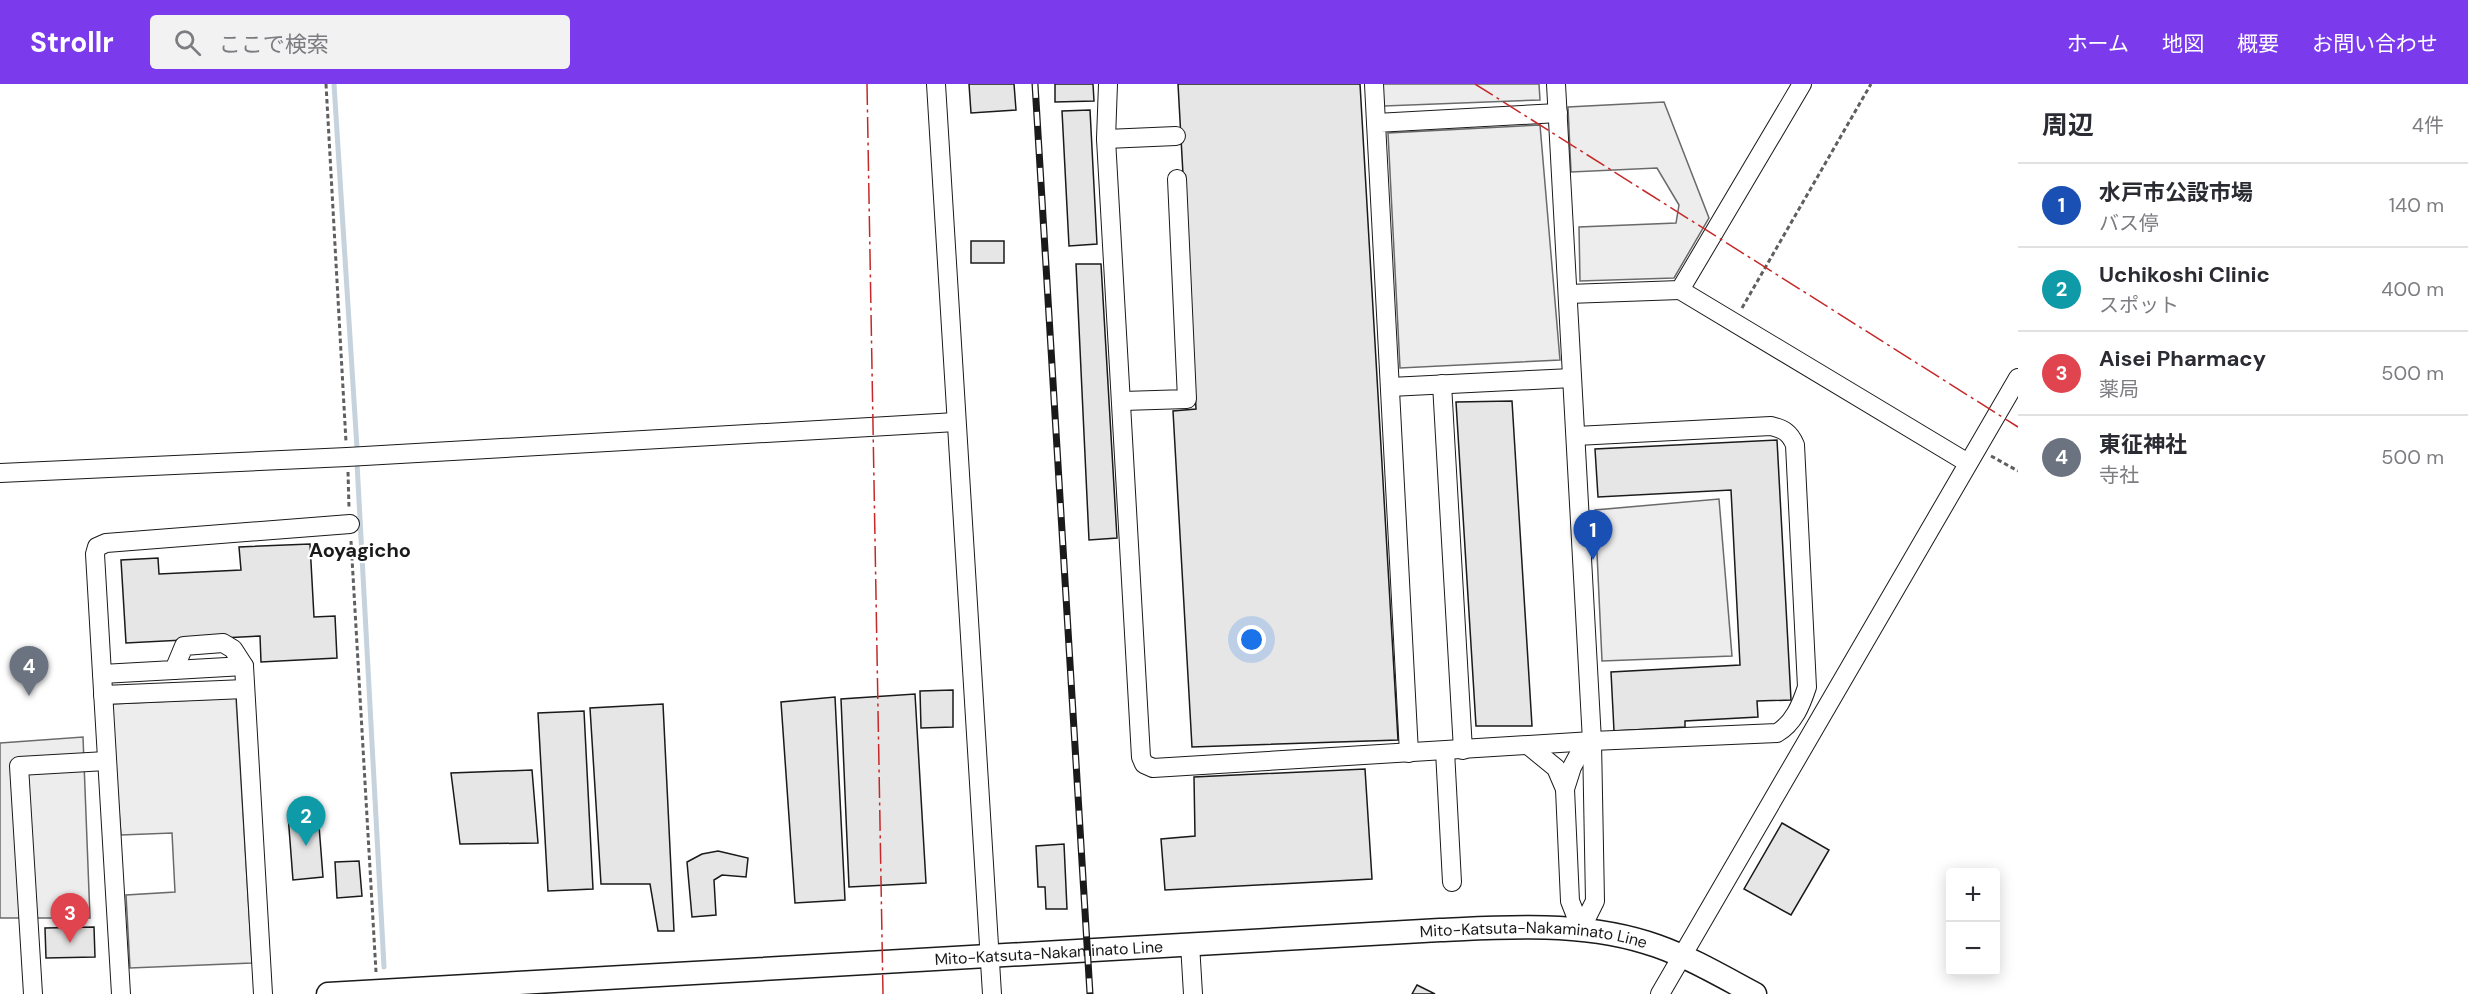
<!DOCTYPE html>
<html lang="ja">
<head>
<meta charset="utf-8">
<style>
	body { margin:0; font-family:"DM Sans","Noto Sans JP",sans-serif; background:#f2f2f3; color:#2b2b33 }
	.controls { position:absolute; right:18px; bottom:18px; display:grid; overflow:hidden; border-radius:6px; box-shadow:0 3px 15px #0003 }
	.controls button { width:54px; height:54px; display:grid; place-items:center; padding:0; border:0; border-bottom:2px solid #e1e1e2; background:#fff; color:#2b2b33; font:30px sans-serif }
	.you { position:absolute; left:1252px; top:556px; width:21px; height:21px; margin:-15px; border:4px solid #fff; border-radius:50%; background:#1a73e8; box-shadow:0 0 0 9px #1a73e833 }
	.badge { display:grid; place-items:center; width:39px; height:39px; border-radius:50%; background:#7c3aed; color:#fff; font-size:20px; font-weight:700 }
	.pin { position:absolute; translate:-50% -50px; filter:drop-shadow(0 2px 3px #0008) }
	.pin::after { content:''; position:absolute; top:32px; width:21px; height:18px; background:inherit; clip-path:polygon(0 0,100% 0,50% 100%) }
	.list { margin:0; padding:0; list-style:none }
	h2 { display:flex; justify-content:space-between; align-items:center; height:78px; margin:0; padding:0 24px; font-size:26px }
	h2 small { font-size:20px; font-weight:400; color:#7c7c81 }
	.list li { display:grid; grid-template-columns:39px 1fr auto; gap:18px; align-items:center; box-sizing:border-box; height:84px; padding:0 24px; border-top:2px solid #e1e1e2 }
	.list b { display:block; font-size:22px; white-space:nowrap }
	.list p { margin:0; font-size:20px; white-space:nowrap; color:#7c7c81 }
	.list em { font-size:20px; font-style:normal; color:#7c7c81 }
	.icon { flex:none; width:33px; height:33px; fill:none; stroke:currentColor; stroke-width:2; stroke-linecap:round; stroke-linejoin:round }
	.map { position:relative; flex:none; width:2018px; height:910px; overflow:hidden }
	header { display:flex; align-items:center; gap:36px; box-sizing:border-box; height:84px; padding:0 30px; background:#7c3aed; color:#fff }
	header strong { font-size:28px }
	nav { display:flex; gap:33px; margin-inline-start:auto; font-size:21px }
	.search { width:420px; height:54px; background:#f2f2f3; display:flex; align-items:center; gap:15px; box-sizing:border-box; padding:0 21px; border-radius:6px; color:#7c7c81; font-size:22px }
	main { display:flex }
	aside { flex:1; background:#fff }
	.map>svg:first-child { display:block }
	.parking { fill:#ededed; stroke:#6a6a6a; stroke-width:1.5 }
	.lines { fill:none; stroke-linecap:round; stroke-linejoin:round }
	.stream { stroke:#c6d2dc; stroke-width:5 }
	.building { fill:#e6e6e6; stroke:#1a1a1a; stroke-width:1.5 }
	.minor-casing { stroke:#1a1a1a; stroke-width:20 }
	.major-casing { stroke:#1a1a1a; stroke-width:25 }
	.path { stroke:#5f5f5f; stroke-width:3; stroke-dasharray:4.5 3; stroke-linecap:butt }
	.minor { stroke:#fff; stroke-width:18 }
	.major { stroke:#fff; stroke-width:22 }
	.rail-casing { stroke:#1a1a1a; stroke-width:7 }
	.rail { stroke:#fff; stroke-width:4.5; stroke-dasharray:14; stroke-linecap:butt }
	.power { stroke:#c62828; stroke-width:1.5; stroke-dasharray:21 4.5 3 4.5; stroke-linecap:butt }
	.labels { text-anchor:middle; dominant-baseline:central; stroke-width:4.5; stroke-linejoin:round; paint-order:stroke }
	.street-label { font-size:16px; fill:#1a1a1a; stroke:#fff }
	.quarter-label { font-size:20px; font-weight:bold; fill:#1a1a1a; stroke:#fff }
</style>
</head>
<body>
<header>
<strong>Strollr</strong>
<div class="search"><svg class="icon" aria-label="search" viewBox="0 0 24 24"><circle cx="10" cy="10" r="6"/><path d="M15 15l6 6"/></svg>ここで検索</div>
<nav><a>ホーム</a><a>地図</a><a>概要</a><a>お問い合わせ</a></nav>
</header>
<main>
<div class="map">
<svg width="2018" height="910" viewBox="0 0 2018 910">
	<rect width="100%" height="100%" fill="#fff"/>
	<!-- parking -->
	<g class="parking">
		<polygon points="1382,0 1539,0 1540,16 1384,22"/>
		<polygon points="1664,18 1709,134 1674,194 1580,197 1579,143 1676,139 1679,121 1657,84 1571,88 1568,23"/>
		<polygon points="1540,41 1560,276 1400,284 1388,49"/>
		<polygon points="1719,415 1732,572 1602,577 1595,426"/>
		<polygon points="236,614 252,879 130,884 126,811 175,808 172,749 121,751 110,620"/>
		<polygon points="83,653 90,834 0,834 0,659"/>
	</g>
	<g class="lines">
		<!-- stream -->
		<g class="stream">
			<polyline points="334,0 357,364"/>
			<polyline points="357,379 384,883"/>
		</g>
	</g>
	<!-- building -->
	<g class="building">
		<polygon points="969,0 1014,0 1016,26 971,29"/>
		<polygon points="1055,0 1093,0 1094,17 1055,18"/>
		<polygon points="1178,0 1360,0 1398,656 1192,663 1173,327 1196,325"/>
		<polygon points="1090,26 1097,160 1069,162 1062,27"/>
		<rect x="971" y="157" width="33" height="22"/>
		<polygon points="1076,180 1101,180 1117,454 1089,456"/>
		<polygon points="1512,317 1532,642 1476,642 1456,318"/>
		<polygon points="1777,356 1791,616 1757,617 1758,633 1685,637 1685,643 1614,647 1611,588 1740,581 1731,406 1598,413 1595,365"/>
		<polygon points="310,460 314,533 335,532 337,574 261,578 260,552 126,559 121,476 158,474 159,490 241,486 239,463"/>
		<polygon points="953,606 953,643 921,644 920,607"/>
		<polygon points="915,610 926,799 849,803 841,615"/>
		<polygon points="835,613 845,816 795,819 781,618"/>
		<polygon points="663,620 674,847 658,847 650,800 601,800 590,624"/>
		<polygon points="584,627 593,805 548,807 538,629"/>
		<polygon points="1365,685 1372,795 1165,806 1161,755 1195,752 1194,693"/>
		<polygon points="532,686 538,759 460,760 451,689"/>
		<polygon points="318,729 323,793 293,796 288,731"/>
		<polygon points="1782,739 1829,766 1791,831 1744,805"/>
		<polygon points="1064,760 1067,825 1046,825 1045,803 1038,803 1036,762"/>
		<polygon points="718,767 748,774 746,793 722,791 714,796 716,831 692,833 687,778 702,770"/>
		<polygon points="359,777 362,812 337,814 335,778"/>
		<polygon points="94,843 95,873 46,874 45,844"/>
		<polygon points="1417,901 1435,910 1412,910"/>
	</g>
	<g class="lines">
		<!-- minor casing -->
		<g class="minor-casing">
			<g id="minor">
				<polyline points="936,0 992,910"/>
				<path d="M 1108,0 L 1106,55 L 1141,673 L 1144,680 L 1153,684 L 1592,657 L 1777,649 C 1794,639 1801,621 1807,603 L 1795,361 C 1790,349 1784,345 1771,342 L 1576,352"/>
				<polyline points="1374,0 1376,39"/>
				<polyline points="1556,0 1592,657 1595,817 1581,845"/>
				<polyline points="1106,55 1176,52"/>
				<polyline points="1680,206 1968,379"/>
				<polyline points="1568,210 1680,206 1802,0"/>
				<polyline points="1442,300 1463,666"/>
				<polyline points="1390,303 1572,294"/>
				<polyline points="1123,317 1187,315 1177,95"/>
				<polyline points="0,389 347,373 956,338"/>
				<polyline points="174,586 244,582"/>
				<polyline points="102,590 95,470 97,463 106,459 350,440"/>
				<polyline points="103,611 245,605"/>
				<polyline points="1529,662 1556,684 1565,705"/>
				<polyline points="1445,667 1452,798"/>
				<polyline points="1409,669 1376,39 1558,29"/>
				<polyline points="1581,845 1570,817 1565,705 1572,683 1579,670 1592,657"/>
				<polyline points="1190,860 1193,910"/>
				<polyline points="33,910 19,682 106,677"/>
				<polyline points="121,910 102,590 174,586 184,562 223,559 233,565 244,582 263,910"/>
				<polyline points="1660,910 2018,294"/>
			</g>
		</g>
		<!-- major casing -->
		<g class="major-casing">
			<g id="major">
				<path id="s1" d="M 328,910 L 1440,846 C 1513,843 1587,837 1657,862 C 1691,874 1723,893 1755,910"/>
			</g>
		</g>
		<!-- path -->
		<g class="path">
			<polyline points="326,0 346,358"/>
			<polyline points="1742,224 1871,0"/>
			<polyline points="1991,372 2018,387"/>
			<polyline points="348,388 349,424"/>
			<polyline points="351,457 376,888"/>
		</g>
		<!-- minor -->
		<use href="#minor" class="minor"/>
		<!-- major -->
		<use href="#major" class="major"/>
		<!-- rail casing -->
		<g class="rail-casing">
			<polyline id="rail" points="1035,0 1090,910"/>
		</g>
		<!-- rail -->
		<use href="#rail" class="rail"/>
		<!-- power -->
		<g class="power">
			<polyline points="867,0 883,910"/>
			<polyline points="1475,0 2018,343"/>
		</g>
	</g>
	<g class="labels">
		<!-- street labels -->
		<g class="street-label">
			<text stroke="none"><textPath href="#s1" startOffset="1208">Mito-Katsuta-Nakaminato Line</textPath></text>
			<text stroke="none"><textPath href="#s1" startOffset="722">Mito-Katsuta-Nakaminato Line</textPath></text>
		</g>
		<!-- quarter labels -->
		<g class="quarter-label">
			<text x="360" y="466">Aoyagicho</text>
		</g>
	</g>
</svg>
<div class="controls">
<button>+</button>
<button>−</button>
</div>
<div class="you"></div>
<div class="pin badge" style="left:1593px;top:476px;background:#1a4fb4">1</div>
<div class="pin badge" style="left:306px;top:762px;background:#0f9aa8">2</div>
<div class="pin badge" style="left:70px;top:859px;background:#e0444e">3</div>
<div class="pin badge" style="left:29px;top:612px;background:#6b7280">4</div>
</div>
<aside>
<h2>周辺<small>4件</small></h2>
<ul class="list">
<li><span class="badge" style="background:#1a4fb4">1</span><div><b>水戸市公設市場</b><p>バス停</p></div><em>140 m</em></li>
<li><span class="badge" style="background:#0f9aa8">2</span><div><b>Uchikoshi Clinic</b><p>スポット</p></div><em>400 m</em></li>
<li><span class="badge" style="background:#e0444e">3</span><div><b>Aisei Pharmacy</b><p>薬局</p></div><em>500 m</em></li>
<li><span class="badge" style="background:#6b7280">4</span><div><b>東征神社</b><p>寺社</p></div><em>500 m</em></li>
</ul>
</aside>
</main>
</body>
</html>
